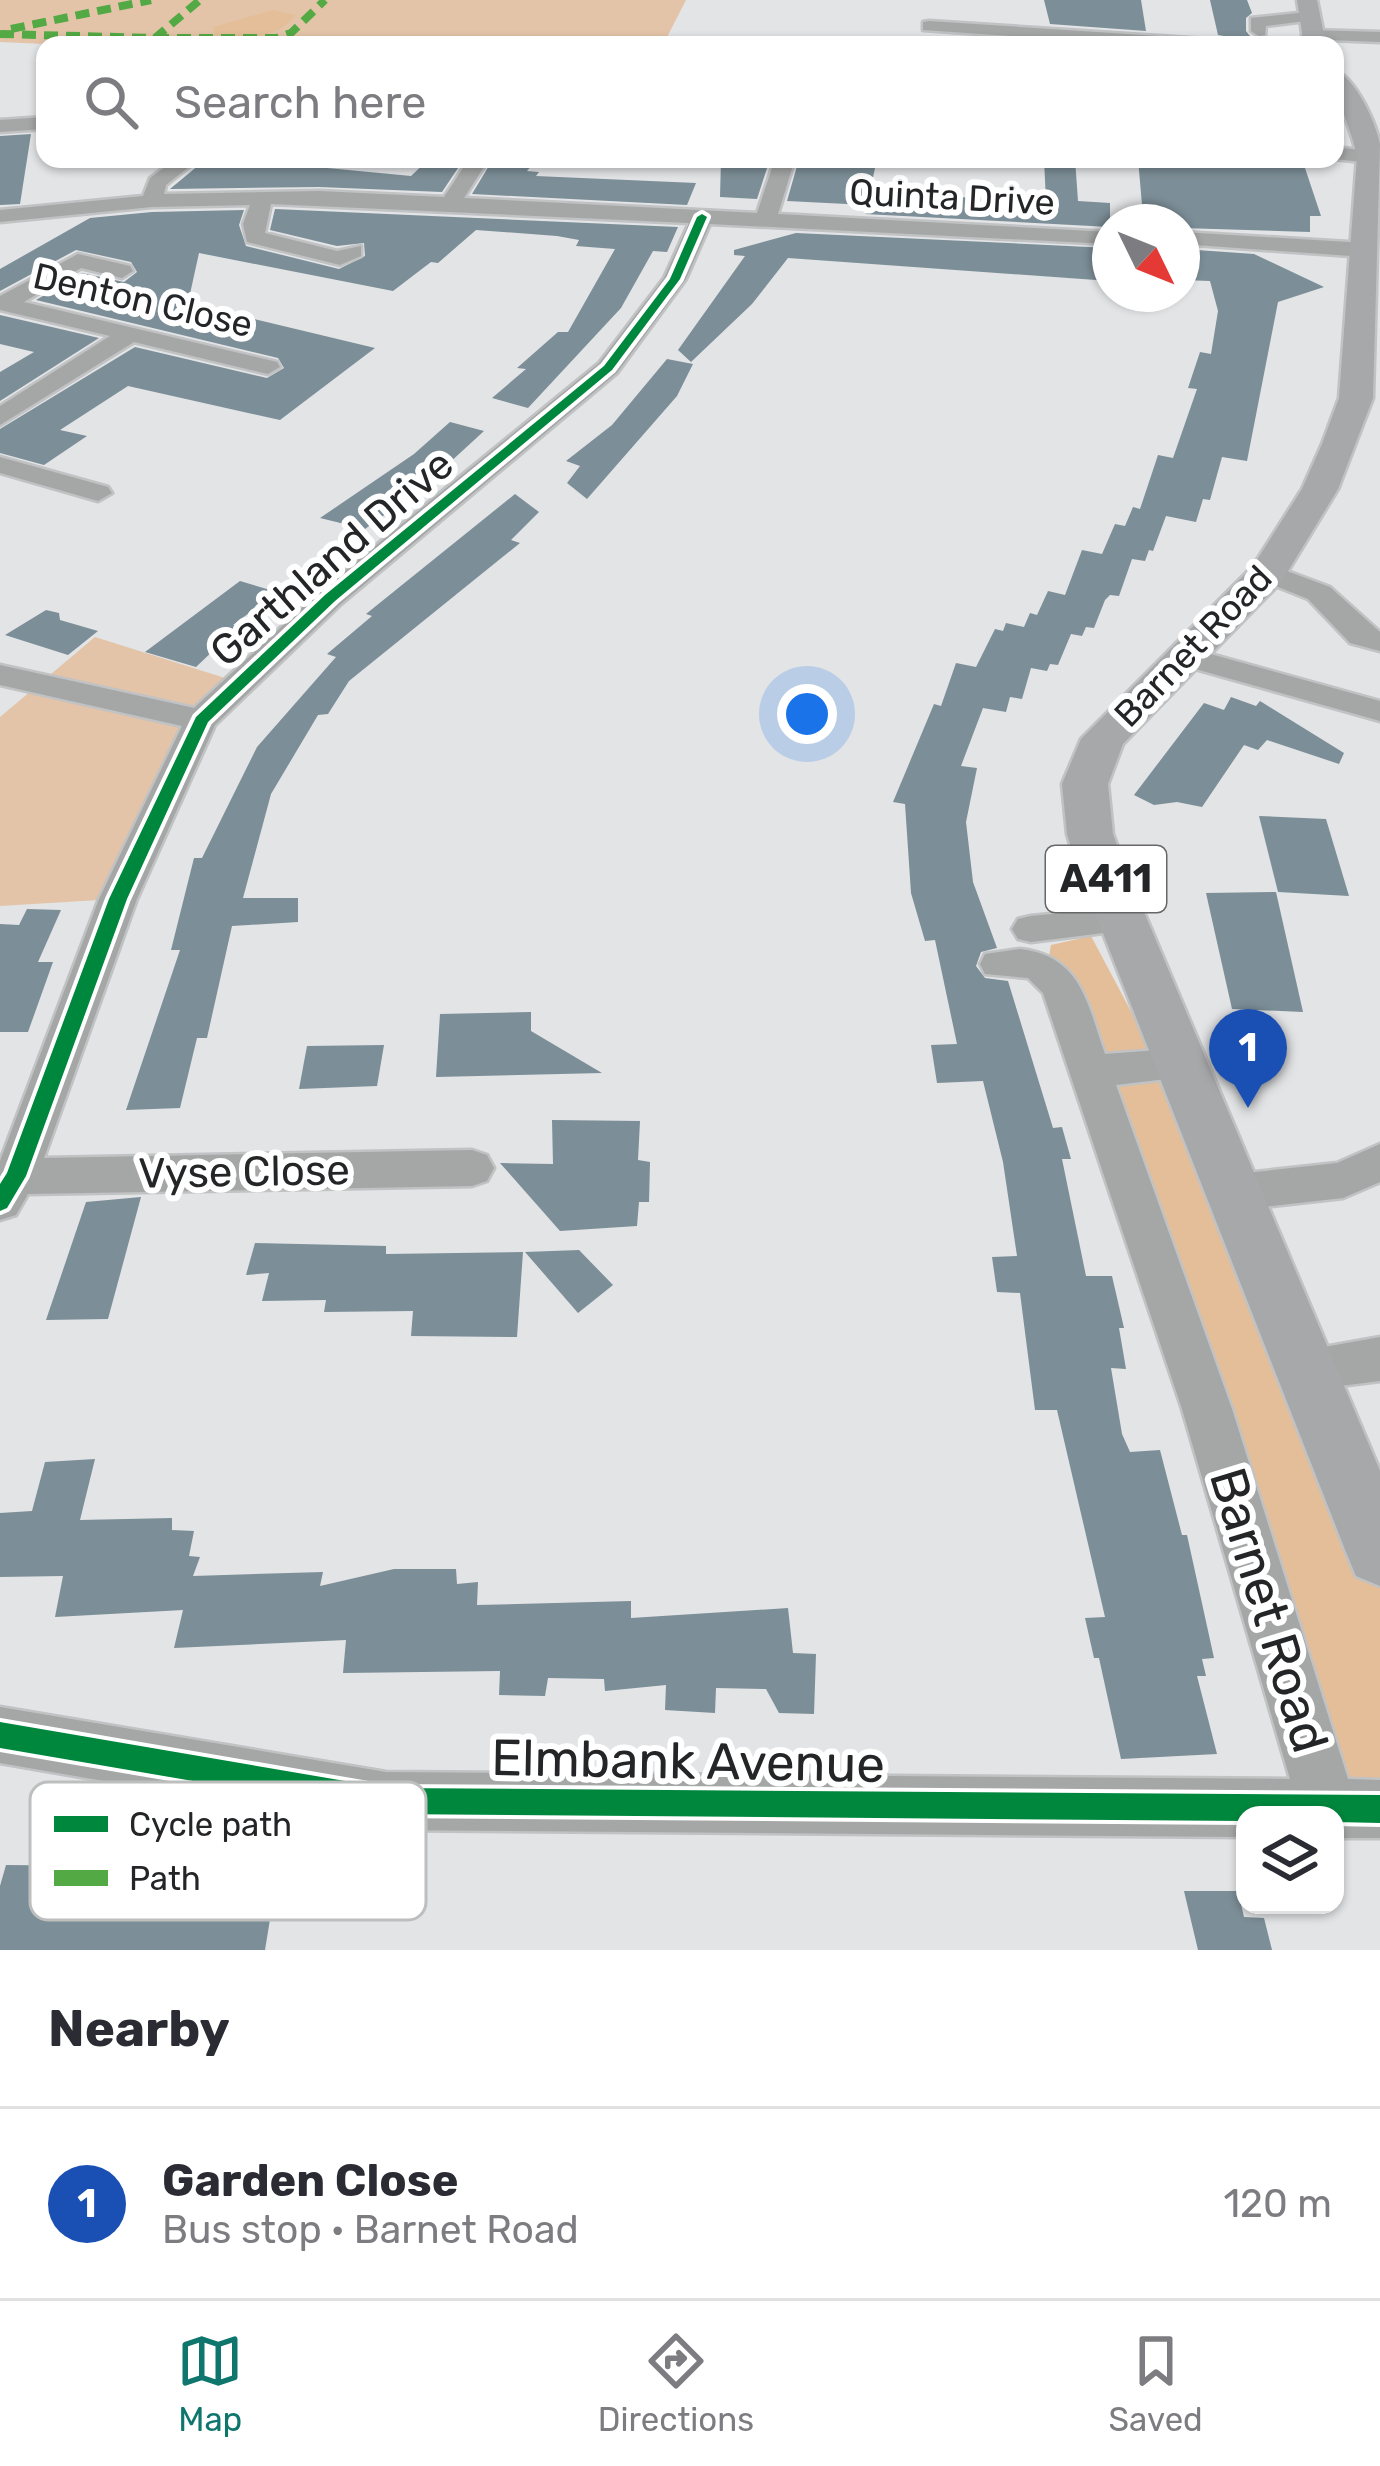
<!DOCTYPE html>
<html lang="en">
<head>
<meta charset="utf-8">
<style>
	body { margin:0; font-family:Rubik,sans-serif; background:#f2f2f3; color:#2b2b33 }
	.controls { position:absolute; right:36px; bottom:36px; display:grid; overflow:hidden; border-radius:24px; box-shadow:0 3px 9px #0004 }
	.controls button { width:108px; height:108px; display:grid; place-items:center; padding:0; border:0; border-bottom:3px solid #e1e1e2; background:#fff; color:#2b2b33; font:60px sans-serif }
	.compass { position:absolute; left:1092px; top:204px; width:108px; height:108px; border-radius:50%; background:#fff; box-shadow:0 3px 9px #0004; rotate:133deg }
	.you { position:absolute; left:807px; top:714px; width:42px; height:42px; margin:-30px; border:9px solid #fff; border-radius:50%; background:#1a73e8; box-shadow:0 0 0 18px #1a73e833 }
	.badge { display:grid; place-items:center; width:78px; height:78px; border-radius:50%; background:#0f766e; color:#fff; font-size:39px; font-weight:700 }
	.pin { position:absolute; translate:-50% -99px; filter:drop-shadow(0 3px 6px #0008) }
	.pin::after { content:''; position:absolute; top:63px; width:42px; height:36px; background:inherit; clip-path:polygon(0 0,100% 0,50% 100%) }
	.list { margin:0; padding:0; list-style:none }
	h2 { display:flex; justify-content:space-between; align-items:center; height:156px; margin:0; padding:0 48px; font-size:51px }
	h2 small { font-size:39px; font-weight:400; color:#7c7c81 }
	.list li { display:grid; grid-template-columns:78px 1fr auto; gap:36px; align-items:center; box-sizing:border-box; height:192px; padding:0 48px; border-top:3px solid #e1e1e2 }
	.list b { display:block; font-size:45px; white-space:nowrap }
	.list p { margin:0; font-size:39px; white-space:nowrap; color:#7c7c81 }
	.list em { font-size:39px; font-style:normal; color:#7c7c81 }
	.icon { flex:none; width:66px; height:66px; fill:none; stroke:currentColor; stroke-width:2; stroke-linecap:round; stroke-linejoin:round }
	.map { position:relative; flex:none; width:1380px; height:1950px; overflow:hidden }
	.search { position:absolute; background:#fff; box-shadow:0 3px 9px #0004; left:36px; right:36px; top:36px; height:132px; display:flex; align-items:center; gap:30px; box-sizing:border-box; padding:0 42px; border-radius:24px; color:#7c7c81; font-size:45px }
	.sheet { height:348px; background:#fff }
	nav { display:flex; justify-content:space-around; align-items:center; box-sizing:border-box; height:168px; border-top:3px solid #e1e1e2; background:#fff; font-size:33px; color:#7c7c81 }
	nav a { display:grid; justify-items:center; gap:6px }
	nav .on { color:#0f766e }
	.map>svg:first-child { display:block }
	.green { fill:#e4c4a8 }
	.forest { fill:#e4be98 }
	.building { fill:#7c8e97 }
	.lines { fill:none; stroke-linecap:round; stroke-linejoin:round }
	.minor-casing { stroke:#c1c2c3; stroke-width:5 }
	.major-casing { stroke:#c1c2c3; stroke-width:5 }
	.minor { fill:#a5a6a6; fill-rule:evenodd }
	.major { fill:#a6a8aa; fill-rule:evenodd }
	.quiet { stroke:#53aa44; stroke-width:8; stroke-dasharray:14 8; stroke-linecap:butt }
	.cycleway-casing { stroke:#fff; stroke-width:8 }
	.cycleway { fill:#00873e; fill-rule:evenodd }
	.labels { text-anchor:middle; dominant-baseline:central; stroke-width:12; stroke-linejoin:round; paint-order:stroke }
	.far-street-label { font-size:36px; fill:#242527; stroke:#fff }
	.shield { fill:#fff; stroke:#666668; stroke-width:3 }
	.shield-label { font-size:39px; font-weight:bold; fill:#242527 }
	.street-label { font-size:42px; fill:#242527; stroke:#fff }
	.near-street-label { font-size:51px; fill:#242527; stroke:#fff }
	.key { fill:#fff; stroke:#bdbebe; stroke-width:3 }
	.key-label { font-size:33px; fill:#242527 }
</style>
</head>
<body>
<div class="map">
<svg width="1380" height="1950" viewBox="0 0 1380 1950">
	<rect width="100%" height="100%" fill="#e2e4e6"/>
	<!-- green -->
	<g class="green">
		<polygon points="0,0 686,0 663,45 68,45 0,42"/>
		<polygon points="95,637 241,683 99,900 0,906 0,717"/>
	</g>
	<!-- forest -->
	<g class="forest">
		<path d="M 273,10 L 296,15 C 275,41 246,37 215,35 L 213,27 Z"/>
		<polygon points="1091,936 1160,1066 1380,1552 1380,1809 1328,1809 1047,969 1051,945"/>
	</g>
	<!-- building -->
	<g class="building">
		<polygon points="1044,0 1141,0 1146,31 1050,24"/>
		<polygon points="1210,0 1247,0 1252,13 1246,18 1246,31 1254,41 1218,35"/>
		<polygon points="31,134 20,204 0,205 0,136"/>
		<polygon points="429,159 464,159 442,192 319,187 170,189 200,164 232,168 244,160 411,176"/>
		<polygon points="493,159 537,159 527,171 539,172 536,176 696,183 687,205 472,194"/>
		<polygon points="721,159 770,159 757,199 720,197"/>
		<polygon points="799,159 877,159 867,205 787,201"/>
		<polygon points="1044,159 1075,159 1078,201 1110,203 1110,227 865,214 913,201 912,195 1046,201"/>
		<polygon points="1138,159 1302,159 1321,216 1310,216 1310,232 1182,228 1182,218 1143,216"/>
		<polygon points="275,209 678,227 667,252 653,251 621,308 528,408 492,398 526,369 517,368 558,332 568,332 615,249 576,246 579,240 557,236 476,230 438,263 431,262 393,291 199,253 188,303 375,348 280,420 128,386 60,430 87,436 44,465 0,453 0,429 135,347 267,378 284,368 278,358 36,300 82,273 124,282 137,272 131,262 76,250 0,291 0,269 90,218 152,212 244,210 239,225 246,246 339,269 365,256 364,243 337,246 270,230"/>
		<polygon points="796,233 1110,248 1110,281 788,258 752,304 691,362 678,350 745,256 734,255 734,250"/>
		<polygon points="1182,249 1254,254 1324,287 1278,302 1247,461 1222,457 1210,500 1203,499 1196,522 1166,516 1153,551 1149,550 1145,561 1132,559 1119,596 1110,595 1105,600 1094,628 1086,627 1082,636 1071,634 1058,665 1050,664 1047,671 1031,668 1022,699 1010,697 1006,712 983,708 961,766 977,768 966,822 973,882 997,948 981,952 976,966 985,978 1008,981 1053,1128 1062,1127 1071,1159 1062,1159 1086,1276 1112,1276 1124,1328 1119,1328 1126,1369 1111,1368 1122,1434 1130,1452 1160,1450 1182,1535 1187,1535 1214,1658 1202,1659 1206,1676 1197,1676 1217,1754 1121,1759 1099,1658 1094,1658 1085,1618 1105,1617 1057,1410 1035,1410 1020,1293 997,1292 992,1257 1017,1256 1003,1162 983,1081 937,1083 931,1045 957,1044 935,940 925,941 911,893 905,804 893,802 934,704 941,706 956,663 976,667 995,629 1003,631 1006,623 1024,627 1030,613 1037,615 1048,591 1065,595 1082,550 1102,554 1115,524 1125,526 1133,507 1140,509 1158,455 1173,458 1197,389 1188,388 1200,352 1211,354 1218,311 1210,281 1182,280"/>
		<polygon points="0,315 99,338 0,401 0,372 34,352 0,344"/>
		<polygon points="667,359 693,364 677,396 587,499 567,483 580,466 566,461 612,425"/>
		<polygon points="450,422 484,431 423,487 365,529 320,518 414,454"/>
		<polygon points="515,494 539,512 511,540 520,543 349,681 328,714 318,715 271,794 243,898 298,898 298,922 232,926 207,1038 197,1038 180,1108 126,1110 180,950 171,950 194,858 202,858 257,747 336,657 327,654 372,616 366,614"/>
		<polygon points="240,581 277,592 233,625 239,626 196,667 145,652"/>
		<polygon points="46,610 59,613 60,620 98,631 68,655 5,635"/>
		<polygon points="1231,697 1256,706 1260,701 1344,753 1339,764 1267,740 1258,750 1244,745 1202,807 1177,802 1154,805 1134,795 1204,703 1224,710"/>
		<polygon points="1259,816 1326,819 1349,896 1278,892"/>
		<polygon points="1276,892 1303,1012 1232,1009 1206,893"/>
		<polygon points="27,909 61,910 38,962 53,962 28,1032 0,1032 0,924 19,925"/>
		<polygon points="531,1012 531,1031 602,1073 436,1077 440,1014"/>
		<polygon points="384,1045 377,1086 299,1089 307,1046"/>
		<polygon points="552,1120 640,1121 638,1160 650,1162 649,1202 639,1202 637,1226 560,1231 500,1163 553,1164"/>
		<polygon points="141,1197 108,1319 46,1320 86,1202"/>
		<polygon points="255,1243 386,1246 386,1254 523,1252 517,1337 411,1336 413,1311 324,1312 326,1300 262,1301 269,1273 246,1275"/>
		<polygon points="579,1250 613,1285 578,1313 525,1252"/>
		<polygon points="95,1459 80,1520 172,1518 172,1530 194,1531 189,1556 200,1557 193,1576 323,1572 320,1586 394,1569 456,1569 457,1584 478,1582 477,1605 631,1601 631,1618 788,1608 793,1653 816,1654 814,1714 779,1713 766,1689 716,1688 715,1713 665,1710 666,1685 605,1691 604,1679 548,1678 545,1696 499,1695 500,1671 343,1673 346,1640 174,1648 183,1610 55,1617 63,1576 0,1577 0,1513 32,1511 45,1462"/>
		<polygon points="6,1865 108,1866 101,1896 274,1895 265,1950 0,1950 0,1886"/>
		<polygon points="1184,1891 1238,1891 1244,1917 1264,1918 1272,1950 1198,1950"/>
	</g>
	<g class="lines">
		<!-- minor casing -->
		<g class="minor-casing">
			<g id="minor">
				<polygon points="1307,12 1315,17 1313,20 1266,26 1265,35 1259,36 1251,31 1251,18"/>
				<polygon points="929,21 1220,40 1229,45 1142,45 923,30 923,22"/>
				<polygon points="1310,30 1380,32 1380,42 1304,39 1302,35"/>
				<polygon points="45,117 45,129 0,132 0,120"/>
				<polygon points="1335,147 1370,151 1380,157 1370,163 1335,159"/>
				<polygon points="176,159 199,159 166,185 164,194 319,191 444,197 469,159 489,159 464,198 757,213 775,159 795,159 778,214 1110,232 1110,244 710,224 686,279 617,373 341,604 215,725 137,899 44,1158 472,1150 487,1155 494,1168 487,1181 472,1186 28,1194 16,1215 0,1220 0,1161 99,899 182,726 0,685 0,665 194,708 319,592 599,363 664,278 689,223 271,204 265,233 337,251 361,246 361,256 340,265 247,242 243,224 250,205 152,207 0,222 0,210 143,196 150,178"/>
				<polygon points="1182,232 1365,243 1376,250 1365,257 1182,244"/>
				<polygon points="78,254 130,266 133,271 122,278 81,268 24,302 277,362 280,367 268,374 134,342 0,425 0,406 110,336 0,310 0,296"/>
				<polygon points="0,457 108,487 112,493 98,501 0,473"/>
				<polygon points="1268,564 1330,587 1380,632 1380,651 1350,643 1308,599 1258,579 1253,573"/>
				<polygon points="1185,647 1380,701 1380,721 1174,663 1169,656"/>
				<polygon points="1123,907 1136,911 1142,920 1136,929 1031,942 1018,939 1012,929 1018,919 1031,916"/>
				<path d="M 1020,949 C 1082,956 1087,1004 1105,1054 L 1185,1048 L 1200,1053 L 1206,1064 L 1200,1075 L 1116,1085 L 1232,1409 L 1348,1779 L 1380,1780 L 1380,1838 L 1335,1838 L 1335,1815 L 1245,1815 L 1245,1837 L 386,1830 L 0,1763 L 0,1707 L 386,1772 L 1290,1779 L 1182,1409 L 1043,993 L 1028,978 L 985,974 L 980,964 L 985,954 Z"/>
				<polygon points="1380,1144 1380,1182 1343,1198 1237,1210 1221,1205 1215,1192 1221,1179 1237,1174 1337,1163"/>
				<polygon points="1380,1337 1380,1381 1308,1390 1291,1383 1284,1368 1291,1353"/>
			</g>
		</g>
		<!-- major casing -->
		<g class="major-casing">
			<g id="major">
				<polygon points="1297,0 1317,0 1326,45 1304,45"/>
				<path d="M 1335,70 C 1356,79 1375,121 1380,144 L 1373,398 L 1338,489 L 1282,581 L 1123,744 L 1108,784 L 1113,834 L 1125,867 L 1380,1471 L 1380,1586 L 1356,1576 L 1346,1552 L 1077,867 L 1067,834 L 1062,784 L 1081,739 L 1253,566 L 1302,489 L 1322,444 L 1339,398 L 1357,157 C 1351,125 1335,102 1335,70 Z"/>
			</g>
		</g>
		<!-- minor -->
		<use href="#minor" class="minor"/>
		<!-- major -->
		<use href="#major" class="major"/>
		<!-- quiet -->
		<g class="quiet">
			<polyline points="11,29 151,0"/>
			<polyline points="0,34 155,38 200,0"/>
			<polyline points="155,38 277,38 291,33 325,0"/>
		</g>
		<!-- cycleway casing -->
		<g class="cycleway-casing">
			<g id="cycleway">
				<polygon points="702,214 707,217 680,279 612,370 335,601 208,722 127,899 26,1176 7,1208 0,1211 0,1184 7,1173 109,899 196,717 325,595 604,366 670,279 697,217"/>
				<polygon points="0,1722 386,1788 1380,1795 1380,1823 1335,1822 1335,1815 1245,1815 1245,1821 386,1814 0,1748"/>
			</g>
		</g>
		<!-- cycleway -->
		<use href="#cycleway" class="cycleway"/>
	</g>
	<g class="labels">
		<!-- far-street labels -->
		<g class="far-street-label">
			<text transform="translate(952 197) rotate(3)">Quinta Drive</text>
			<text transform="translate(143 300) rotate(13)">Denton Close</text>
			<text transform="translate(1193 646) rotate(-46)">Barnet Road</text>
		</g>
		<!-- shield labels -->
		<rect class="shield" x="1046" y="846" width="120" height="66" rx="9"/>
		<g class="shield-label">
			<text x="1106" y="879">A411</text>
		</g>
		<!-- street labels -->
		<g class="street-label">
			<text transform="translate(332 558) rotate(-41)">Garthland Drive</text>
			<text transform="translate(244 1172) rotate(-1)">Vyse Close</text>
		</g>
		<!-- near-street labels -->
		<g class="near-street-label">
			<text transform="translate(1269 1610) rotate(73)">Barnet Road</text>
			<text transform="translate(688 1761) rotate(1)">Elmbank Avenue</text>
		</g>
	</g>
	<!-- legend -->
	<rect x="30" y="1782" width="396" height="138" rx="18" class="key"/>
	<rect x="54" y="1816" width="54" height="16" fill="#00873e"/>
	<rect x="54" y="1870" width="54" height="16" fill="#53aa44"/>
	<g class="key-label">
		<text x="129" y="1836">Cycle path</text>
		<text x="129" y="1890">Path</text>
	</g>
</svg>
<div class="controls">
<button><svg class="icon" aria-label="layers" viewBox="0 0 24 24"><path d="M12 4l9 5-9 5-9-5zM3 14l9 5 9-5"/></svg></button>
</div>
<svg class="compass" viewBox="-18 -18 36 36"><path d="M0-13l5 13h-10z" fill="#e53935"/><path d="M0 13l5-13h-10z" fill="#7c7c81"/></svg>
<div class="you"></div>
<div class="pin badge" style="left:1248px;top:1108px;background:#1a4fb4">1</div>
<div class="search"><svg class="icon" aria-label="search" viewBox="0 0 24 24"><circle cx="10" cy="10" r="6"/><path d="M15 15l6 6"/></svg>Search here</div>
</div>
<section class="sheet">
<h2>Nearby<small></small></h2>
<ul class="list">
<li><span class="badge" style="background:#1a4fb4">1</span><div><b>Garden Close</b><p>Bus stop · Barnet Road</p></div><em>120 m</em></li>
</ul>
</section>
<nav>
<a class="on"><svg class="icon" aria-label="map" viewBox="0 0 24 24"><path d="M3 6l6-2 6 2 6-2v14l-6 2-6-2-6 2zM9 4v14M15 6v14"/></svg>Map</a>
<a><svg class="icon" aria-label="directions" viewBox="0 0 24 24"><path d="M12 3l9 9-9 9-9-9zM9 14v-3h6M13 9l2 2-2 2"/></svg>Directions</a>
<a><svg class="icon" aria-label="saved" viewBox="0 0 24 24"><path d="M7 4h10v16l-5-4-5 4z"/></svg>Saved</a>
</nav>
</body>
</html>
